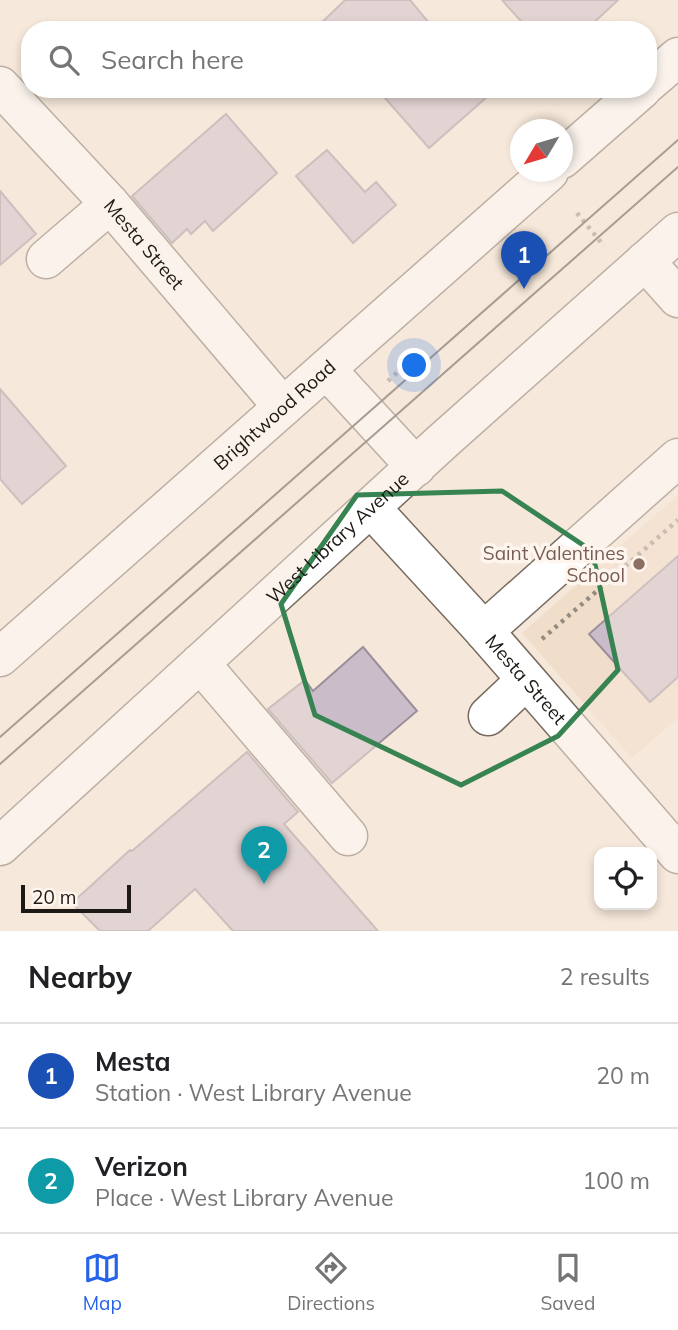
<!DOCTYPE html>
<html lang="en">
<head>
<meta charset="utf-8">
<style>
	body { margin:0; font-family:Mulish,sans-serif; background:#f6f6f6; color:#202124 }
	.controls { position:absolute; right:21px; bottom:21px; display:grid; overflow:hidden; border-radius:14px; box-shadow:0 4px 10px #0003 }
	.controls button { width:63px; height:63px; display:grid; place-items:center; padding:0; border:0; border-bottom:2px solid #e0e0e0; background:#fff; color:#202124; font:35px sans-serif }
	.compass { position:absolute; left:510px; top:119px; width:63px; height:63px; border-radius:50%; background:#fff; box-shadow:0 4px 10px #0003; rotate:232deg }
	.scale { position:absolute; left:21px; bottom:18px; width:110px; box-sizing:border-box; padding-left:7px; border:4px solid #1d1914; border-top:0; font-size:19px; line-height:24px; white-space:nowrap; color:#1d1914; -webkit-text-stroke:5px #fef6ee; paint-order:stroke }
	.you { position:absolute; left:415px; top:366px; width:24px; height:24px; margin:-18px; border:5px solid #fff; border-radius:50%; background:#1a73e8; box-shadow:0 0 0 10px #1a73e833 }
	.badge { display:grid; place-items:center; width:46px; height:46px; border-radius:50%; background:#2563eb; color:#fff; font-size:23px; font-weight:700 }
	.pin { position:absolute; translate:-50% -58px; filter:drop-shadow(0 2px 4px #0008) }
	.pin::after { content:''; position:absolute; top:37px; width:24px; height:21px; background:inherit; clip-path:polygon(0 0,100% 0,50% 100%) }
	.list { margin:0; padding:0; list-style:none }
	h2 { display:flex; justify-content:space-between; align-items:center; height:91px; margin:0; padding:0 28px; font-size:30px }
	h2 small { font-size:23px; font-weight:400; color:#757577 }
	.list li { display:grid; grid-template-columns:46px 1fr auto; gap:21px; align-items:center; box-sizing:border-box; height:105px; padding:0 28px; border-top:2px solid #e0e0e0 }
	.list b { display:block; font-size:26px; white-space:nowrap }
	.list p { margin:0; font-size:23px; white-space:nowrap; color:#757577 }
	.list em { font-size:23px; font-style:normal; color:#757577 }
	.icon { flex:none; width:38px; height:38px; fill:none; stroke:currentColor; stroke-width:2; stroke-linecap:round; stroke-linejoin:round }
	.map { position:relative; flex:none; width:678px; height:931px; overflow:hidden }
	.search { position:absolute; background:#fff; box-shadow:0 4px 10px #0003; left:21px; right:21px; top:21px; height:77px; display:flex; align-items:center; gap:18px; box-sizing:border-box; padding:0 24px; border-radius:28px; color:#757577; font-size:26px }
	.sheet { height:301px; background:#fff }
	nav { display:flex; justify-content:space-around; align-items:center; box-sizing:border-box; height:98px; border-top:2px solid #e0e0e0; background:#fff; font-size:19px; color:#757577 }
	nav a { display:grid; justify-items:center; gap:4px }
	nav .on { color:#2563eb }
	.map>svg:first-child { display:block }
	.built { fill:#f1deca }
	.building { fill:#cabcc9; stroke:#9c8f9b; stroke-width:2 }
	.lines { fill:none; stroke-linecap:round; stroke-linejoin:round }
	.minor-casing { stroke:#786c60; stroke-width:41 }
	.path { stroke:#948b81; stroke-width:4.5; stroke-dasharray:3.5 5; stroke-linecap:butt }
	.minor { stroke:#fff; stroke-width:38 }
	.tram { stroke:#49433c; stroke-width:2 }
	.marked { fill:none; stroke:#378351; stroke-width:5; stroke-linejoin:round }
	.education-dot { fill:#8d6e63; stroke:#fef6ee; stroke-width:2.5 }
	.labels { text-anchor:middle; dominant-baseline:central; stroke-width:7; stroke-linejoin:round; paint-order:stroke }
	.street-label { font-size:19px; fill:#1d1914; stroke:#fef6ee }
	.education-label { font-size:19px; fill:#785e54; stroke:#fef6ee; text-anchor:end }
</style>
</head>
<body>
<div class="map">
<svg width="678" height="931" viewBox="0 0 678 931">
	<rect width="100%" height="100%" fill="#f5e8da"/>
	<!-- built -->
	<polygon class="built" points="678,495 678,718 632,758 522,633"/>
	<!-- building -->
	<g class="building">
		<polygon points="345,0 410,0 435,30 314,30"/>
		<polygon points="502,0 618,0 586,30 529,30"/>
		<polygon points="377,89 496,89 429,148"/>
		<polygon points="226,114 277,173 213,231 205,221 191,234 187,229 172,243 132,196"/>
		<polygon points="327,150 365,192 376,182 396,205 353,243 296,176"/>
		<polygon points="0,191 36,234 0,265"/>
		<polygon points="0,389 66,466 22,504 0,479"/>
		<polygon points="678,556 678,677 650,702 589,634"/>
		<polygon points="363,647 417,711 332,783 268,709 305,680 313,691"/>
		<polygon points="247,752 298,812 284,824 378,931 233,931 195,889 148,931 100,931 72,903 130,850 132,851"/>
	</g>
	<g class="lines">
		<!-- minor casing -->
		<g class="minor-casing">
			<g id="minor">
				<polyline points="648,83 678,57"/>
				<path id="s1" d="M 0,86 L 110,204 L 283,407"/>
				<polyline points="562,159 642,89"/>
				<polyline points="46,259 110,204"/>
				<polyline points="645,261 678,298"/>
				<polyline points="326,369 416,467"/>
				<path id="s2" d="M 371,508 L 484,631 L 678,854"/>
				<polyline points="484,631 678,458"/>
				<path id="s3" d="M 0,657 L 549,172"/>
				<polyline points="200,663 348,836"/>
				<polyline points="488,716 526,680"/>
				<path id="s4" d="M 0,846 L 443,441 L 678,232"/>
			</g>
		</g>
		<!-- path -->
		<g class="path">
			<polyline points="577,213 604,246"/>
			<polyline points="388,381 400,370"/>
			<polyline points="542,639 678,520"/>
		</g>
		<!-- minor -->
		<use href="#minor" class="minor"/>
		<!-- tram -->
		<g class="tram">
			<polyline points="0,737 678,140"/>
			<polyline points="0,764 678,167"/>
		</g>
	</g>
	<!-- marked area -->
	<path d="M0 0H678V931H0ZM 502,491 L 592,551 L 618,670 L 558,736 L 461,785 L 315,715 L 281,604 L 357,495 Z" fill="#f5e8da" fill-opacity=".55" fill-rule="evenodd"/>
	<path class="marked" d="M 502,491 L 592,551 L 618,670 L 558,736 L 461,785 L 315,715 L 281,604 L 357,495 Z"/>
	<!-- markers -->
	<circle class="education-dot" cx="639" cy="564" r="7"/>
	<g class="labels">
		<!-- street labels -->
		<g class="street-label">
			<text stroke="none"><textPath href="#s1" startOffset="214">Mesta Street</textPath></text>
			<text stroke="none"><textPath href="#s3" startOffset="366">Brightwood Road</textPath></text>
			<text stroke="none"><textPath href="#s4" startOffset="457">West Library Avenue</textPath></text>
			<text stroke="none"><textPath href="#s2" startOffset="231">Mesta Street</textPath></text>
		</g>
		<!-- education labels -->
		<g class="education-label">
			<text x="625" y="553">Saint Valentines<tspan x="625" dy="22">School</tspan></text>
		</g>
	</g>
</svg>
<div class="controls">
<button><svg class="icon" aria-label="locate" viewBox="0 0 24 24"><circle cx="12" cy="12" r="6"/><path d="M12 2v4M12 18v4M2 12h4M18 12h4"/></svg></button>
</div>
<svg class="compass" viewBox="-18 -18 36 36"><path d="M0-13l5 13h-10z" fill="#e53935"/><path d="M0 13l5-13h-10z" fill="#757577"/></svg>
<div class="scale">20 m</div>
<div class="you"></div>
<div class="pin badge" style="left:524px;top:289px;background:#1a4fb4">1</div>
<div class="pin badge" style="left:264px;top:884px;background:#0f9aa8">2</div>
<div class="search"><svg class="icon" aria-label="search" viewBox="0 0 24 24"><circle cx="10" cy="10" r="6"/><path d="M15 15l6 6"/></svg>Search here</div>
</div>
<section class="sheet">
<h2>Nearby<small>2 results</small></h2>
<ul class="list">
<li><span class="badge" style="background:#1a4fb4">1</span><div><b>Mesta</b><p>Station · West Library Avenue</p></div><em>20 m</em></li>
<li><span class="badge" style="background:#0f9aa8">2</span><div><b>Verizon</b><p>Place · West Library Avenue</p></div><em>100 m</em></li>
</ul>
</section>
<nav>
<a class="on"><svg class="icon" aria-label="map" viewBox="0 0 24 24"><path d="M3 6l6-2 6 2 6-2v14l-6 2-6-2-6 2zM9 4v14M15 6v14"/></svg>Map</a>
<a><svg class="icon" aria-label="directions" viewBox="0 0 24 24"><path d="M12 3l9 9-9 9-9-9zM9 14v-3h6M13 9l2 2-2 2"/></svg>Directions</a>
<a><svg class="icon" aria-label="saved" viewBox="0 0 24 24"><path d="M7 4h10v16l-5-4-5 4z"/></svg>Saved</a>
</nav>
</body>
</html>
